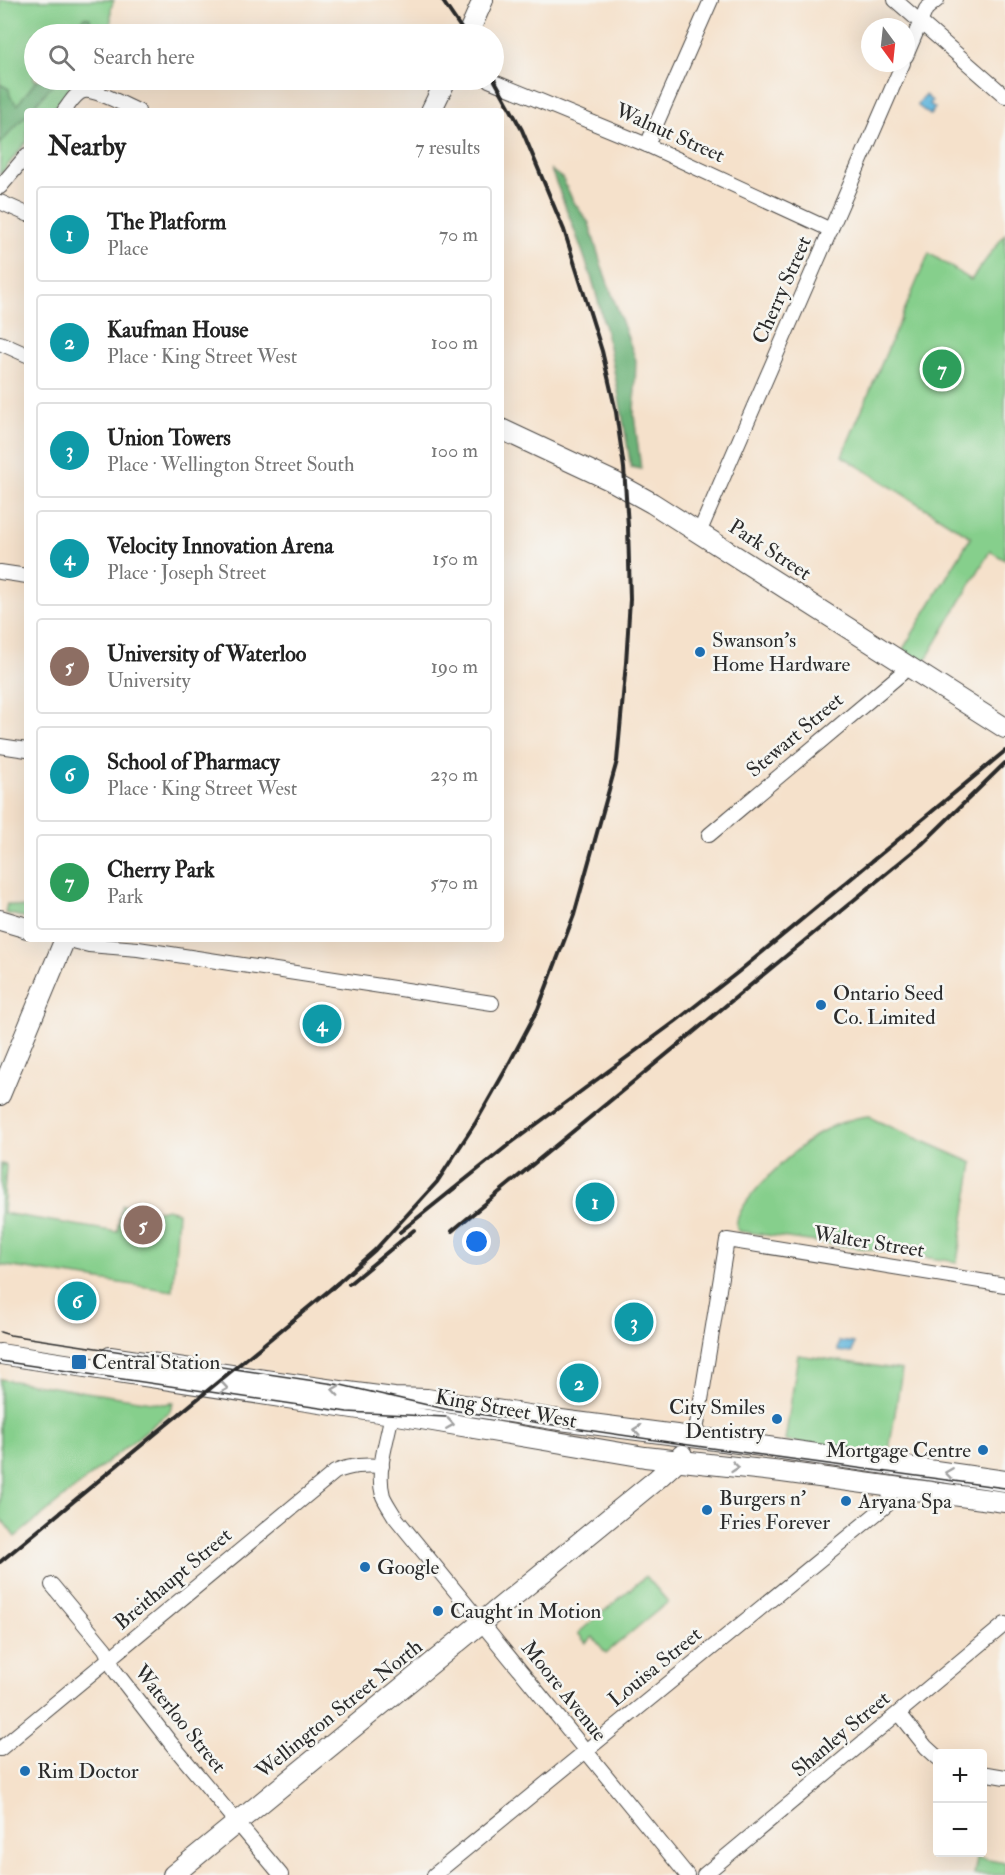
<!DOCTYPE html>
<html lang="en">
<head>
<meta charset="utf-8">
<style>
	body { margin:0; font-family:"IM FELL Double Pica",serif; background:#f2f2f2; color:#222 }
	.controls { position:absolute; right:18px; bottom:18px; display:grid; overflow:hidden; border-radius:6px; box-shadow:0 6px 24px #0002 }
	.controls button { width:54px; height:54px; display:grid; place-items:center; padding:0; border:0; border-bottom:2px solid #e0e0e0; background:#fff; color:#222; font:30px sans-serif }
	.compass { position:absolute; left:861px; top:18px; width:54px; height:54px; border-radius:50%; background:#fff; box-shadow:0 6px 24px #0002; rotate:165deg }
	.you { position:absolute; left:477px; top:1242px; width:21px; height:21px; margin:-15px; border:4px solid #fff; border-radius:50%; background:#1a73e8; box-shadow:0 0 0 9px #1a73e833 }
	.badge { display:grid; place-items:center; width:39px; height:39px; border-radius:50%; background:#1f6fb2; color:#fff; font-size:20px; font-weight:700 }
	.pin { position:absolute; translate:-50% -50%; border:3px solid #fff; box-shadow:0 2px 6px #0006 }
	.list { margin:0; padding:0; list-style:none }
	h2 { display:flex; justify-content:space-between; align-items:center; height:78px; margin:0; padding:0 24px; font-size:26px }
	h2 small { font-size:20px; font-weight:400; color:#767676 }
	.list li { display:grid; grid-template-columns:39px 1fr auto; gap:18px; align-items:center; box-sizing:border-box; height:96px; margin:0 12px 12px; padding:0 12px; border:2px solid #e0e0e0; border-radius:6px }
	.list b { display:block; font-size:22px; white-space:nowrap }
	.list p { margin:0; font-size:20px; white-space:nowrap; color:#767676 }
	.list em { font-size:20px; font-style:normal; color:#767676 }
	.icon { flex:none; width:33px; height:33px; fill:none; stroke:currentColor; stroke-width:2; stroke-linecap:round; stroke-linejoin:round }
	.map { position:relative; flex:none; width:1005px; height:1875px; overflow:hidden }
	.search { position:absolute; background:#fff; box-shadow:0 6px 24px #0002; left:24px; top:24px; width:480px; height:66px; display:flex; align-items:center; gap:15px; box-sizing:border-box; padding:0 21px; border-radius:33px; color:#767676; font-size:22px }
	.panel { position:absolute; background:#fff; box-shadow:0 6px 24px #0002; left:24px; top:108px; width:480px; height:834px; border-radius:6px }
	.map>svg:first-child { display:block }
	.green { fill:#86cf8c; stroke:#587d5c; stroke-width:1.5 }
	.forest { fill:#6cb278; stroke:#4c6e52; stroke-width:1.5 }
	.water { fill:#60b5dc; stroke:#467084; stroke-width:1.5 }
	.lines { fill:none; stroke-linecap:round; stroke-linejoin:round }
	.street-casing { stroke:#494643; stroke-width:16 }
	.secondary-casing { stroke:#494643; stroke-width:22 }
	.street { stroke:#fff; stroke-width:14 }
	.secondary { stroke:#fff; stroke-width:20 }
	.tram { stroke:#2b2b2b; stroke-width:1.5 }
	.rail { stroke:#2b2b2b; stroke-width:4 }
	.oneway { stroke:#a0a0a0 }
	.poi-dot { fill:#1f6fb2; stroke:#f6f6f2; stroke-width:2 }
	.labels { text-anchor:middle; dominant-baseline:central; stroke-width:5; stroke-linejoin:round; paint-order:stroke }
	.street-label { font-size:21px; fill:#2b2b2b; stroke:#f6f6f2 }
	.poi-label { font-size:21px; fill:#2b2b2b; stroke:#f6f6f2; text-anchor:start }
</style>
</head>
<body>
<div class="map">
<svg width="1005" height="1875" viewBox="0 0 1005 1875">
	<rect width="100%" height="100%" fill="#f6f6f2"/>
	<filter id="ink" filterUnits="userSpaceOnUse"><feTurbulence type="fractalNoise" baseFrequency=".0167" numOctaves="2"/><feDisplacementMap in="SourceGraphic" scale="12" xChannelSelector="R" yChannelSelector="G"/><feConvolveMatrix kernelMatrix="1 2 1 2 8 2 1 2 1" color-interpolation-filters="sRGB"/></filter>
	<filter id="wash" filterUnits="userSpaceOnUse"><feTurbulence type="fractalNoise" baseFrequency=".008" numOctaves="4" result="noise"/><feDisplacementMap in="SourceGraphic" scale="24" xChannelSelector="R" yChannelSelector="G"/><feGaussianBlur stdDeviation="1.35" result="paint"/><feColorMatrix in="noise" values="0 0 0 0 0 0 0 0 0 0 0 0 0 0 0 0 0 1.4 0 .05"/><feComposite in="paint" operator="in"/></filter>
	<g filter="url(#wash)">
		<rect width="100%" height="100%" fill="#f5e1cb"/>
		<!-- green -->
		<g class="green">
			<polygon points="0,0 114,0 111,8 111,26 125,34 34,34 34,80 94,80 92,82 82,80 72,85 52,111 27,111 27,141 0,175"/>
			<polygon points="1005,234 1005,560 990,551 924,663 903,649 971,537 842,456 929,253 971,280"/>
			<polygon points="7,904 27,908 27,918 5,913"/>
			<path d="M 870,1116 L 875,1120 L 973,1163 L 957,1262 L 738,1231 C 725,1209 803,1142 821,1132 C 836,1124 854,1117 870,1116 Z"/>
			<polygon points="1,1164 6,1165 3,1213 117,1232 122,1205 159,1211 167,1209 178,1212 173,1291 0,1265"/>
			<polygon points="798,1355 902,1370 888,1457 785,1441"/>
			<polygon points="0,1379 165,1404 174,1402 169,1412 15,1537 0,1517"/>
			<polygon points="646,1576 668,1602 606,1653 593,1637 586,1643 578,1633"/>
			<polygon points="977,1858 1005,1863 1005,1875 974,1875"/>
		</g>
		<!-- forest -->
		<g class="forest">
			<polygon points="84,17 90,18 91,26 86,34 70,34"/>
			<polygon points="37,80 57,80 0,144 0,84 9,89 10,96 17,105"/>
			<path d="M 551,170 L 563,179 L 573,201 L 589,223 L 602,267 L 636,360 L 634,415 L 641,469 L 631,467 C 621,406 611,346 594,286 C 582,247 566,208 551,170 Z"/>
		</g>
		<!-- water -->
		<g class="water">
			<polygon points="925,95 932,101 930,104 935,108 930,115 917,105"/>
			<polygon points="839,1341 854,1343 852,1353 838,1351"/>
		</g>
	</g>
	<g filter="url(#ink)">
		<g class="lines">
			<!-- street casing -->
			<g class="street-casing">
				<g id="street">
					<polyline points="895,0 1005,96"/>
					<polyline points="906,56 926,9 937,0"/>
					<polyline points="489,80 647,145 831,230"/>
					<path d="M 64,111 C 69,105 75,93 84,91 C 96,89 126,106 138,111"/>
					<polyline points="647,145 711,0"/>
					<polyline points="0,187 27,155"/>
					<polyline points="0,202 27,214"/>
					<polyline points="0,343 27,355"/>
					<polyline points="699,533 903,63"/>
					<polyline points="0,572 27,576"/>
					<polyline points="0,746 27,750"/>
					<polyline points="709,835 908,668"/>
					<polyline points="65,939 89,945 138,949 492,1003"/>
					<path d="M 393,1406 C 390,1434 375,1467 383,1496 C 386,1503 391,1510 395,1517 L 687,1875"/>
					<polyline points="695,1437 727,1240 1005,1285"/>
					<polyline points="52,1585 105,1649 115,1671 170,1742 281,1875"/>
					<polyline points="899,1713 926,1747 938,1758"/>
					<path d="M 0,1749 L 335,1472 C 351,1465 365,1465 382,1466"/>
					<polyline points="982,1773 1005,1777"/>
					<polyline points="434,1875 888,1504 892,1486"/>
					<polyline points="704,1875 1005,1624"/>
				</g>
			</g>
			<!-- secondary casing -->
			<g class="secondary-casing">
				<g id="secondary">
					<polyline points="468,34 483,0"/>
					<polyline points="431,111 446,80"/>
					<polyline points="501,429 614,482 652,503 1005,728"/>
					<polyline points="0,920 27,928"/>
					<polyline points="0,1095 65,939"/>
					<polyline points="0,1354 392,1414 645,1457 782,1472 1005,1502"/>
					<polyline points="110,1357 340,1391 394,1398 427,1399 553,1419 761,1446 1005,1481"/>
					<polyline points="173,1875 657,1479 677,1461 682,1455"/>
				</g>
			</g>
			<!-- street -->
			<use href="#street" class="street"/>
			<!-- secondary -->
			<use href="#secondary" class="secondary"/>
			<!-- tram -->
			<g class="tram">
				<polyline points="0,1332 10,1335 341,1385 445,1409 689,1445 1005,1488"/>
				<polyline points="0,1361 347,1412 446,1417"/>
			</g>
			<!-- rail -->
			<g class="rail">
				<polyline points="442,0 465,34"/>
				<polyline points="452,1231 922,844 1005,763"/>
				<polyline points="400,1232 507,1146 676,1021 737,973 1005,751"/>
				<polyline points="349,1284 414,1230"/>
				<polyline points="331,1289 375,1250 437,1182 476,1122 505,1071 538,1009 574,915 617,761 626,663 630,599 628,526 624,468 616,412 602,351 564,230 522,130 494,79"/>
				<polyline points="0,1562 338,1283"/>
			</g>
		</g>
		<!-- one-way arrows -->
		<defs><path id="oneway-chevron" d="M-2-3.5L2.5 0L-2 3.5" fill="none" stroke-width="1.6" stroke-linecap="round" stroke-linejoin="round" transform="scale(1.5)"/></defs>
		<g class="oneway">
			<use href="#oneway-chevron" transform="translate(224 1388) rotate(9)"/>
			<use href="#oneway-chevron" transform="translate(336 1390) rotate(-172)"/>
			<use href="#oneway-chevron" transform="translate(450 1424) rotate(9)"/>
			<use href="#oneway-chevron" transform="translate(637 1430) rotate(-173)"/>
			<use href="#oneway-chevron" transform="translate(735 1467) rotate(6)"/>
			<use href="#oneway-chevron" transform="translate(949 1473) rotate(-172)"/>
		</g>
	</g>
	<!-- markers -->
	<g class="poi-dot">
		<circle cx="700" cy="652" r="6"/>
		<circle cx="821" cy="1005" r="6"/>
		<rect x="71" y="1354" width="16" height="16" rx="3"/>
		<circle cx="777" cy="1419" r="6"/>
		<circle cx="983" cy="1450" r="6"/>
		<circle cx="846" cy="1501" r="6"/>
		<circle cx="707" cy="1510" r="6"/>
		<circle cx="365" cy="1567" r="6"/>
		<circle cx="438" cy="1611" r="6"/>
		<circle cx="25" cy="1771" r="6"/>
	</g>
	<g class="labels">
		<!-- street labels -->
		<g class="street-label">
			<text transform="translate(670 133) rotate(24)">Walnut Street</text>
			<text transform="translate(782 290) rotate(-66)">Cherry Street</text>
			<text transform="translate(770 550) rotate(33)">Park Street</text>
			<text transform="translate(795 735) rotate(-40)">Stewart Street</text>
			<text transform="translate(869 1242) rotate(9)">Walter Street</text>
			<text transform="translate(506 1409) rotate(10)">King Street West</text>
			<text transform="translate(173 1579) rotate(-40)">Breithaupt Street</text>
			<text transform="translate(655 1667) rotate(-39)">Louisa Street</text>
			<text transform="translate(564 1691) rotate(51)">Moore Avenue</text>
			<text transform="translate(339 1709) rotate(-39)">Wellington Street North</text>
			<text transform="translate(180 1719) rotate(51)">Waterloo Street</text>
			<text transform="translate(841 1734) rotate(-40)">Shanley Street</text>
		</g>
		<!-- poi labels -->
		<g class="poi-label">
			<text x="712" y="640">Swanson's<tspan x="712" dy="24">Home Hardware</tspan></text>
			<text x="833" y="993">Ontario Seed<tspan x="833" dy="24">Co. Limited</tspan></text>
			<text x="92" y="1362">Central Station</text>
			<text x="765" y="1407" text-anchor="end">City Smiles<tspan x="765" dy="24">Dentistry</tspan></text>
			<text x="971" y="1450" text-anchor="end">Mortgage Centre</text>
			<text x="719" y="1498">Burgers n'<tspan x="719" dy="24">Fries Forever</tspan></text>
			<text x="858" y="1501">Aryana Spa</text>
			<text x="377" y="1567">Google</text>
			<text x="450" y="1611">Caught in Motion</text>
			<text x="37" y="1771">Rim Doctor</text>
		</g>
	</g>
</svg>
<div class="controls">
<button>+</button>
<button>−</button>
</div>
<svg class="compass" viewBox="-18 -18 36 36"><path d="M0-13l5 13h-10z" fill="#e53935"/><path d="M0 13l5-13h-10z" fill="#767676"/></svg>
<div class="you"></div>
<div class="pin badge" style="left:595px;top:1202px;background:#0f9aa8">1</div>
<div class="pin badge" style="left:579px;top:1383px;background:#0f9aa8">2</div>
<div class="pin badge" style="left:634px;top:1322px;background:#0f9aa8">3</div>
<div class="pin badge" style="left:322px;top:1024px;background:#0f9aa8">4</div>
<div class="pin badge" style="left:143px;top:1225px;background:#8d6e63">5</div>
<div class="pin badge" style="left:77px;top:1301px;background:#0f9aa8">6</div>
<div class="pin badge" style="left:942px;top:369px;background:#2e9e5b">7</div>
<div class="search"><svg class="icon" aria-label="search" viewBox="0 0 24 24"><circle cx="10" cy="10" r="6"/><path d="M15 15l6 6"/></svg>Search here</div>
<section class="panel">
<h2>Nearby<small>7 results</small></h2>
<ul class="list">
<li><span class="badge" style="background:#0f9aa8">1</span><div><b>The Platform</b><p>Place</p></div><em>70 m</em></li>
<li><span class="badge" style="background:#0f9aa8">2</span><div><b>Kaufman House</b><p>Place · King Street West</p></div><em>100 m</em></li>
<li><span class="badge" style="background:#0f9aa8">3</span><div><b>Union Towers</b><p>Place · Wellington Street South</p></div><em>100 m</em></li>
<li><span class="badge" style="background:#0f9aa8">4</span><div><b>Velocity Innovation Arena</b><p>Place · Joseph Street</p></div><em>150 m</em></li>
<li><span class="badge" style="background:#8d6e63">5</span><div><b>University of Waterloo</b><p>University</p></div><em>190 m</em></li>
<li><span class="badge" style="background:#0f9aa8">6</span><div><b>School of Pharmacy</b><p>Place · King Street West</p></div><em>230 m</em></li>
<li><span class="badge" style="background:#2e9e5b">7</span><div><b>Cherry Park</b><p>Park</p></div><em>570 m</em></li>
</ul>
</section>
</div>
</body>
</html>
